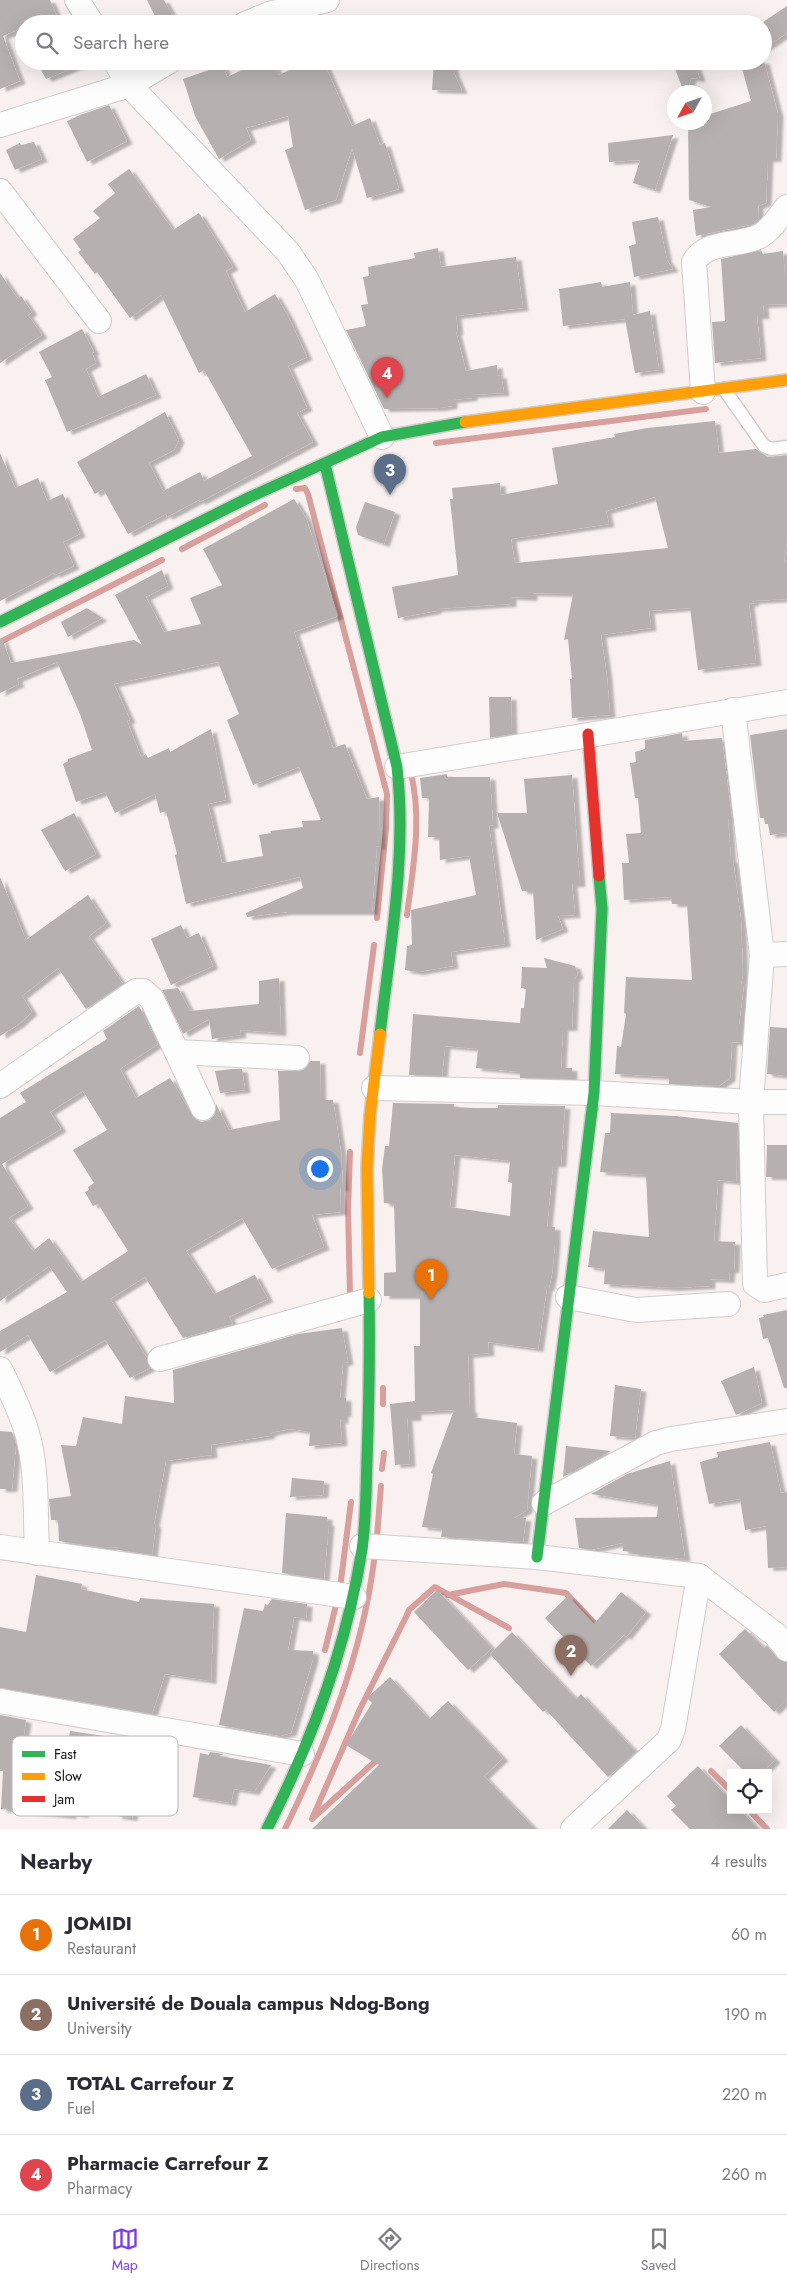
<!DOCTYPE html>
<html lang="en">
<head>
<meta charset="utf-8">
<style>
	body { margin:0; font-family:Jost,sans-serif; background:#f2f2f3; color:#2b2b33 }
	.controls { position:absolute; right:15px; bottom:15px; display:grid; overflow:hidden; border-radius:0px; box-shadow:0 5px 20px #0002 }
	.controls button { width:45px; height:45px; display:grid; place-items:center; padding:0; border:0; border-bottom:1px solid #e1e1e2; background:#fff; color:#2b2b33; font:25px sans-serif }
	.compass { position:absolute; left:667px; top:85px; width:45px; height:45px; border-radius:50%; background:#fff; box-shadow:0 5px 20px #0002; rotate:230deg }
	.you { position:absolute; left:319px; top:1168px; width:18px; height:18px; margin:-12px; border:4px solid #fff; border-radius:50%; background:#1a73e8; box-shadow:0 0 0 8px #1a73e833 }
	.badge { display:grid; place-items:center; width:32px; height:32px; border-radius:50%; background:#7c3aed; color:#fff; font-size:16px; font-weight:700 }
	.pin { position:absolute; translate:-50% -41px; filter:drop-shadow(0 1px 2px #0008) }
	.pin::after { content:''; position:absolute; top:26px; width:18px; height:15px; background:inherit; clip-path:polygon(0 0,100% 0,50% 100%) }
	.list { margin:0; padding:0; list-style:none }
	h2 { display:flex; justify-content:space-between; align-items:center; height:65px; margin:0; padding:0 20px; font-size:21px }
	h2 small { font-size:16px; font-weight:400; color:#7c7c81 }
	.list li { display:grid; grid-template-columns:32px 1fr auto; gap:15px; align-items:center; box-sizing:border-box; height:80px; padding:0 20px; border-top:1px solid #e1e1e2 }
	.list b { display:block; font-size:19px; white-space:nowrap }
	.list p { margin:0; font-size:16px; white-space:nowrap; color:#7c7c81 }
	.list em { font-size:16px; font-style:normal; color:#7c7c81 }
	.icon { flex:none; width:28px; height:28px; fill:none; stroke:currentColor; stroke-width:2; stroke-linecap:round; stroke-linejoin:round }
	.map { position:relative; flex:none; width:787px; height:1829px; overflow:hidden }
	.search { position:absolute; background:#fff; box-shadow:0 5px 20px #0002; left:15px; right:15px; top:15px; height:55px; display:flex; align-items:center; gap:12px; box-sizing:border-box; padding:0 18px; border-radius:28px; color:#7c7c81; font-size:19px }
	.sheet { height:385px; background:#fff }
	nav { display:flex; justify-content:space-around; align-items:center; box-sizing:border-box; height:70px; border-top:1px solid #e1e1e2; background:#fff; font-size:14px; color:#7c7c81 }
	nav a { display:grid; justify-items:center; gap:2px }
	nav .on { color:#7c3aed }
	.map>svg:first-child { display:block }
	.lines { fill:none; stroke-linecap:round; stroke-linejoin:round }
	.stream { stroke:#d89f9c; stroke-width:6 }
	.building { fill:#b6b1b0; fill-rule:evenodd; filter:url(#shadow) }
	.lane-casing { stroke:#d1cccc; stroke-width:15 }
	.street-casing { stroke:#d1cccc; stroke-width:26 }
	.fast-casing { stroke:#d1cccc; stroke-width:14 }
	.slow-casing { stroke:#d1cccc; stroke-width:14 }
	.jam-casing { stroke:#d1cccc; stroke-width:14 }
	.lane { stroke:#fefdfd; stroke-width:12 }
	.street { stroke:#fefdfd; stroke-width:24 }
	.fast { stroke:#30b455; stroke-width:11 }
	.slow { stroke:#ff9f0a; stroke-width:11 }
	.jam { stroke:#e5322d; stroke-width:11 }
	.key { fill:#fff; stroke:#bab8b8; stroke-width:1 }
	.key-label { font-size:14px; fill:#181313 }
</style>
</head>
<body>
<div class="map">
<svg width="787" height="1829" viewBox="0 0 787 1829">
	<defs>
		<filter id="shadow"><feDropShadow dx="5.5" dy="3" stdDeviation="1" flood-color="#0004"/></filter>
	</defs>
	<rect width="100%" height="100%" fill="#f8f1f0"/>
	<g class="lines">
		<!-- stream -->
		<g class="stream">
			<polyline points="436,443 706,409"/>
			<polyline points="296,489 305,488 308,494 387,794 386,829 377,918"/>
			<polyline points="182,549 265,505"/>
			<polyline points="0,642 162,560"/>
			<path d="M 407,915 C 413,868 423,816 410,770"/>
			<polyline points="360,1053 374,945"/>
			<polyline points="350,1152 348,1209 350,1295"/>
			<polyline points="383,1388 383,1404"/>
			<polyline points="382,1469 384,1453"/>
			<polyline points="377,1537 381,1486"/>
			<polyline points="340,1588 351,1502"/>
			<polyline points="448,1595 504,1584 566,1593 600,1629"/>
			<polyline points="325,1650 336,1605"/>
			<polyline points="380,1757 312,1819 360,1709 406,1617 409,1610 435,1587 509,1628"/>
			<polyline points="711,1771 731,1791"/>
			<polyline points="749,1810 767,1829"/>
			<path d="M 285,1829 C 326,1745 362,1655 374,1561"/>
		</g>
	</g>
	<!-- building -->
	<g class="building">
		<polygon points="0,0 50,0 60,24 24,24 24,27 3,36 20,81 0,89"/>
		<polygon points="147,0 164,0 177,24 159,24"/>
		<polygon points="787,6 787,33 763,49 763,22"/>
		<polygon points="36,61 88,61 88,62 46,79"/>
		<polygon points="261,61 272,61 279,75 308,61 323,61 352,126 370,118 380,145 385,143 399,189 367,198 352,148 336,200 305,210 285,150 293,147 288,116 246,128 251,140 219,159 195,116 183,79 223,65 227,77"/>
		<polygon points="434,61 452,61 454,73 462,91 432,90"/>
		<polygon points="672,61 694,61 700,79 691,78 687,92 684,92"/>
		<polygon points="740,61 764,61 778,114 776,159 768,159 766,203 758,206 759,220 754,224 696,236 693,210 711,207 689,200 688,126 704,126 704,116 751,101"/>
		<polygon points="109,105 127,141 87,162 67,121 80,115"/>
		<polygon points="673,135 655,190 633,183 640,160 609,162 608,143"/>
		<polygon points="34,142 42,159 15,170 6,150 20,143 21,145"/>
		<polygon points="129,169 173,230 199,213 233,267 226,271 245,312 275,294 288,316 307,357 288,366 307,408 297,413 313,442 200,502 199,500 167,517 166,514 128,534 103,489 95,494 77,462 165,412 179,440 174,450 149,463 163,491 200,472 204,481 252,456 204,370 199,373 161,295 130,318 97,272 95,274 78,252 81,250 73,239 100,218 93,211 115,193 108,184"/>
		<polygon points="658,217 667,260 673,269 634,277 629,246 636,244 632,222"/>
		<polygon points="438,248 441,267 516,257 523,308 456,316 458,332 456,332 466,371 497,365 498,376 501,375 504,393 472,395 472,398 452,400 452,406 440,408 384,409 346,330 366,326 361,305 368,304 363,277 369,276 368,267 415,258 414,253"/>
		<polygon points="761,250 763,254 783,251 785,276 787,276 787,304 763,305 764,316 757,316 761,358 715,363 712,322 725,321 721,259"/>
		<polygon points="0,273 18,299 21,296 32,312 28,315 42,335 0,363"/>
		<polygon points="601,282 602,287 630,282 633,315 650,311 659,370 635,373 625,319 563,326 559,289"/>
		<polygon points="82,329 94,352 92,353 96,363 86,369 98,397 146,374 156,395 67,432 45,380 52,377 39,352"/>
		<path d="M 715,421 L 719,453 L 756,449 L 768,457 L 787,455 L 787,540 L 784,562 L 787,561 L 787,599 L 753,601 L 754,603 L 749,604 L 756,663 L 698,670 L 690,608 L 649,611 L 651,628 L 601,635 L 607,677 L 610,715 L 572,718 L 570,679 L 572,679 L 568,639 L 564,640 L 573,594 L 532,593 L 532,598 L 511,597 L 511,604 L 436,609 L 436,611 L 398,618 L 392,587 L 458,575 L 450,499 L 453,499 L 452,488 L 500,483 L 501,495 L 558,484 L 552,448 L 615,437 L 614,434 L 647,428 ZM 655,497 L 668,548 L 515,563 L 511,539 L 609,524 L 606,511 Z"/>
		<polygon points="0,453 15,488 38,478 47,501 63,494 80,534 63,542 74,566 55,575 54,573 0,601"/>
		<path d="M 294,499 L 306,518 L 338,616 L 294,632 L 333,748 L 345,744 L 367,799 L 379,797 L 380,847 L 377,846 L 372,912 L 287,912 L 247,917 L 246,913 L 303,888 L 300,877 L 186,904 L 175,855 L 177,854 L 166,811 L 160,813 L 155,794 L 115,813 L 105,792 L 76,802 L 63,764 L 68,761 L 68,759 L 92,750 L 80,714 L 57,662 L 17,679 L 19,684 L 0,693 L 0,639 L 2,638 L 11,663 L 134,640 L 142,645 L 115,595 L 162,570 L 168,586 L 146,597 L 164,632 L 201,624 L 190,598 L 222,585 L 203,549 ZM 218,662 L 239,714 L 227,720 L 253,785 L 299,767 L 321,820 L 302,821 L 303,827 L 270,831 L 271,833 L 259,835 L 263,856 L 222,863 L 208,804 L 226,800 L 211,729 L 170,752 L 169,748 L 148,758 L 146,754 L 141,757 L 127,721 L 130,720 L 114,684 Z"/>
		<polygon points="365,502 395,512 384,544 358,535 356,527"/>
		<polygon points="87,608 102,618 68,637 61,622"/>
		<polygon points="489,697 511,697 512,734 490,738"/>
		<polygon points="787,729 787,833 770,835 768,824 765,824 764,818 760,818 750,735"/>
		<polygon points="682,733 683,741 722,738 732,819 728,819 731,860 733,860 741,920 743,975 741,984 744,984 739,1024 743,1024 742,1043 732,1042 730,1078 719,1086 669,1084 669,1077 615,1074 617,1046 621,1047 626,1014 624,1013 626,977 692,980 687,904 672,904 671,897 624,900 622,863 629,863 626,834 641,833 638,798 635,798 630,763 636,762 635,752 645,749 645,740"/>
		<polygon points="447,774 447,777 490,777 493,825 489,826 505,944 451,952 453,966 418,972 405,970 407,946 412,945 411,910 476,895 469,856 440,860 439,837 428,837 429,798 422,798 420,778"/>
		<polygon points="572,775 580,884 572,884 575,915 558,916 563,929 536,940 533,891 522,891 497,813 527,813 524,779"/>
		<polygon points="74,813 96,854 65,871 41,830"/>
		<polygon points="0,877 26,940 88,895 106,923 89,936 123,984 86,1009 58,968 22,996 32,1012 19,1024 0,1036"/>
		<polygon points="181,925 187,938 199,933 213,966 171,985 151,939"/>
		<polygon points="544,958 575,966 578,975 574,979 572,1028 563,1028 561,1068 572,1068 572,1079 520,1078 520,1072 476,1068 478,1049 445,1046 442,1076 409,1075 413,1014 520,1023 521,1008 524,1008 526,989 521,988 522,967 547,968"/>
		<polygon points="279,978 281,1033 240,1030 241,1035 212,1039 209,1019 183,1034 162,990 178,988 190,1011 259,1004 259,981"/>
		<path d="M 139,1006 L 158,1044 L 120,1069 L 136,1098 L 170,1078 L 195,1119 L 201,1122 L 209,1120 L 214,1115 L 216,1104 L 229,1130 L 280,1120 L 278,1071 L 303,1070 L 310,1061 L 320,1061 L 321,1100 L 333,1100 L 341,1152 L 343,1188 L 340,1188 L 341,1212 L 312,1215 L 324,1247 L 272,1269 L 242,1218 L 186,1251 L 214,1294 L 255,1275 L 268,1299 L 229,1317 L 233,1324 L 183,1338 L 145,1277 L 110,1299 L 147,1358 L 150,1368 L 130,1378 L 105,1340 L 50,1372 L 28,1335 L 0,1352 L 0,1331 L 67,1292 L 49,1266 L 0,1301 L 0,1118 L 26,1102 L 20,1093 L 107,1039 L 103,1031 ZM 83,1091 L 107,1130 L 73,1150 L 94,1183 L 88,1187 L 89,1190 L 85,1192 L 93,1206 L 98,1204 L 128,1251 L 81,1282 L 49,1238 L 33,1251 L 9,1218 L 28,1206 L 2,1164 L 61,1129 L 50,1112 Z"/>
		<polygon points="770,1027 787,1028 787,1076 767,1074"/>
		<polygon points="232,1069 242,1069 245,1090 220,1093 215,1071"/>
		<path d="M 393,1103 L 454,1104 L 454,1107 L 474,1108 L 498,1108 L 498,1105 L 565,1106 L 561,1164 L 553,1164 L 547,1227 L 555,1227 L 555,1243 L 552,1274 L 549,1288 L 547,1288 L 538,1349 L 488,1342 L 489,1353 L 468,1355 L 470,1410 L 472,1410 L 472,1417 L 517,1423 L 514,1454 L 532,1456 L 527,1510 L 514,1518 L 526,1518 L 523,1542 L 441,1537 L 442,1529 L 422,1527 L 433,1474 L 431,1473 L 454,1410 L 416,1412 L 416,1418 L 407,1418 L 410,1464 L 395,1465 L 390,1404 L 415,1401 L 414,1346 L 420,1346 L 420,1296 L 384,1296 L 384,1273 L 396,1272 L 394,1204 L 384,1203 L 382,1169 L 385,1146 L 389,1146 ZM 455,1155 L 510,1161 L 508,1182 L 512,1183 L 510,1216 L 450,1207 Z"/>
		<polygon points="611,1113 676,1116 738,1123 736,1182 718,1180 714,1241 735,1242 734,1270 730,1270 729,1280 710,1279 710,1286 674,1288 604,1284 605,1269 588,1267 593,1231 649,1237 646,1175 600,1172 605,1133 610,1133"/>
		<polygon points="767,1145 787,1145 787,1177 766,1177"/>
		<polygon points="787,1310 787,1388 784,1388 768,1338 763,1339 759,1318 764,1317 763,1315"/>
		<polygon points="342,1328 348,1362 343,1363 340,1398 346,1398 346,1414 343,1414 343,1421 340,1420 342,1443 309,1446 310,1432 291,1429 274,1432 269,1434 269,1436 211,1445 212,1455 166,1461 154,1524 156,1525 152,1555 118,1550 118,1547 103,1548 59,1541 58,1520 51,1520 49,1499 71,1496 61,1445 76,1446 83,1417 122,1424 125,1396 174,1403 173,1370 298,1334"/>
		<polygon points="754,1367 762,1403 736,1415 721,1381"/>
		<polygon points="615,1385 641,1389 635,1438 610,1436"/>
		<polygon points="0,1431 12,1432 16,1444 12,1489 0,1489"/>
		<polygon points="770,1442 781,1493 787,1492 787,1567 768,1568 766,1526 745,1530 740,1499 709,1504 700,1462 718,1457 717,1452"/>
		<polygon points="566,1446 611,1451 563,1477"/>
		<polygon points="670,1461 685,1559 633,1554 633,1552 623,1551 622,1543 591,1550 579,1548 575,1518 657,1517 658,1505 591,1494 627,1474"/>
		<polygon points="292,1478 324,1481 323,1495 290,1497"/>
		<polygon points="286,1513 327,1517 327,1523 329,1523 324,1579 282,1573"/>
		<polygon points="36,1575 82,1584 81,1589 139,1602 140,1598 214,1604 211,1681 165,1674 152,1714 0,1688 0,1627 26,1632"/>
		<polygon points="437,1590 492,1648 468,1670 414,1612"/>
		<polygon points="621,1592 646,1612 626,1637 624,1635 591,1666 545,1618 568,1596 594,1624"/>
		<polygon points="272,1599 307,1604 306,1619 294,1617 288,1650 313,1651 313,1659 291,1733 280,1736 219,1725 244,1608 263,1611 265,1604 268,1605"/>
		<polygon points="745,1629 764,1648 767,1645 777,1658 787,1662 787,1699 774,1712 719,1654"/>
		<polygon points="512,1632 576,1699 581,1694 636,1752 608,1777 546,1710 543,1712 490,1654"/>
		<polygon points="390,1677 429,1719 448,1701 503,1758 484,1776 535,1829 312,1829 379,1765 346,1745 372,1703 367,1698"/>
		<polygon points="0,1715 26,1720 20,1763 64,1767 70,1731 144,1742 132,1818 117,1816 126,1755 93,1748 83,1815 71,1813 71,1816 1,1809 3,1771 0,1771"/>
		<polygon points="741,1725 775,1760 762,1773 746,1773 719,1746"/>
		<polygon points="210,1752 224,1754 219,1756 271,1765 254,1792 234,1789 231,1803 193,1797 200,1753 209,1755"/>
		<polygon points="698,1766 731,1801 731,1810 740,1810 758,1829 690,1829 671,1810 676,1806 667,1796"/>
		<polygon points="627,1810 645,1829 608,1829"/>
	</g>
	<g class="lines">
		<!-- lane casing -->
		<g class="lane-casing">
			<polyline id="lane" points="724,389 764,446 771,449 787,447"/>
		</g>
		<!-- street casing -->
		<g class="street-casing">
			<g id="street">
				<polyline points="77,0 92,24"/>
				<polyline points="245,24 269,14 327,0"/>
				<polyline points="115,61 129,85 288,252 307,280 382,437"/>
				<polyline points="0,125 129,85 170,61"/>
				<polyline points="0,191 99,321"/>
				<path d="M 703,392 L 694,262 C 707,239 739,247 760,236 C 771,230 779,216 787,207"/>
				<polyline points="733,710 762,955 751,1102 755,1284 764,1290 787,1285"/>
				<polyline points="397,767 787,702"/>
				<polyline points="762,955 787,954"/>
				<polyline points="177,1052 297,1058"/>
				<polyline points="0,1086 136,991 143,991 152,999 203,1108"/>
				<polyline points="374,1088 594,1093 751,1102 787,1102"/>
				<polyline points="568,1297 636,1310 728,1304"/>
				<polyline points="160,1359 369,1300"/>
				<path d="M 0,1369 C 10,1390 21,1411 27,1433 C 38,1471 35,1514 37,1553"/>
				<polyline points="544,1503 656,1443 671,1439 787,1421"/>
				<polyline points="362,1546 537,1557 699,1576 776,1635 787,1649"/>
				<polyline points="0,1547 354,1597"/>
				<polyline points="0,1701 302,1754"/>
				<polyline points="573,1829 669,1740 673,1729 699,1576"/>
			</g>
		</g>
		<!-- fast casing -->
		<g class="fast-casing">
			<g id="fast">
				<path d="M 325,464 L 397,767 C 407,856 390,946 380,1034"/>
				<polyline points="0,622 250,497 382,437 465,422"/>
				<polyline points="537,1557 594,1093 602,908 599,876"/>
				<path d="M 267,1829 C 312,1741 346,1648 362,1550 C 366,1521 366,1489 367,1460 C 369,1404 370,1348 369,1293"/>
			</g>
		</g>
		<!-- slow casing -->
		<g class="slow-casing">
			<g id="slow">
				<polyline points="465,422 787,380"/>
				<polyline points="369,1293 367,1168 370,1115 380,1034"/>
			</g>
		</g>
		<!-- jam casing -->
		<g class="jam-casing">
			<polyline id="jam" points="588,734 599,876"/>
		</g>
		<!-- lane -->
		<use href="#lane" class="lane"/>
		<!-- street -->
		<use href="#street" class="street"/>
		<!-- fast -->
		<use href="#fast" class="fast"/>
		<!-- slow -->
		<use href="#slow" class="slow"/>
		<!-- jam -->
		<use href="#jam" class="jam"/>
	</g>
	<!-- legend -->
	<rect x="12" y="1736" width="166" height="80" rx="8" class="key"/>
	<rect x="22" y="1751" width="23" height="6" fill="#30b455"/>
	<rect x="22" y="1773" width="23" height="7" fill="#ff9f0a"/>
	<rect x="22" y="1796" width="23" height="6" fill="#e5322d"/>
	<g class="key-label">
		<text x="54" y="1759">Fast</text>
		<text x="54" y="1781">Slow</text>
		<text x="54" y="1804">Jam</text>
	</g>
</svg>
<div class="controls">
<button><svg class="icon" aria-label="locate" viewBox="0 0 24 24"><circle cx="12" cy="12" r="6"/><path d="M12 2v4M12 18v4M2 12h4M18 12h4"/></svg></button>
</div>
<svg class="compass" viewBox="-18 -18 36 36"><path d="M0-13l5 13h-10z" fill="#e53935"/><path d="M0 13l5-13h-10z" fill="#7c7c81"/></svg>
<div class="you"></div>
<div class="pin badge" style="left:431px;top:1300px;background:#e8710a">1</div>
<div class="pin badge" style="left:571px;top:1676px;background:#8d6e63">2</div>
<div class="pin badge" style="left:390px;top:495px;background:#5c6f8a">3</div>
<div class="pin badge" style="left:387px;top:398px;background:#e0444e">4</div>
<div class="search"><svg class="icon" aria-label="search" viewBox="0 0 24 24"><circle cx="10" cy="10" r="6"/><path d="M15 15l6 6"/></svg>Search here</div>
</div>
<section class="sheet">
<h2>Nearby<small>4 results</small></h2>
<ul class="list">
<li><span class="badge" style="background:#e8710a">1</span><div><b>JOMIDI</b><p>Restaurant</p></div><em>60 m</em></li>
<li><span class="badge" style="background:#8d6e63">2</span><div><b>Université de Douala campus Ndog-Bong</b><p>University</p></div><em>190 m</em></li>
<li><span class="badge" style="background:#5c6f8a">3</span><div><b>TOTAL Carrefour Z</b><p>Fuel</p></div><em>220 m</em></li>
<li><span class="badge" style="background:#e0444e">4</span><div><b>Pharmacie Carrefour Z</b><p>Pharmacy</p></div><em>260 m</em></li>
</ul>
</section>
<nav>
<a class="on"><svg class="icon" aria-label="map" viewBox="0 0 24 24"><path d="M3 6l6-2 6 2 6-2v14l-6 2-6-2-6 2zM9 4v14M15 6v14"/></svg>Map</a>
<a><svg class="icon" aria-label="directions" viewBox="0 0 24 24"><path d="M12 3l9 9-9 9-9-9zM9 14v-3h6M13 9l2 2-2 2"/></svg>Directions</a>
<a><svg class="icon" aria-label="saved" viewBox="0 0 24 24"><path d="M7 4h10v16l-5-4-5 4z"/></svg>Saved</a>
</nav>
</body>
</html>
